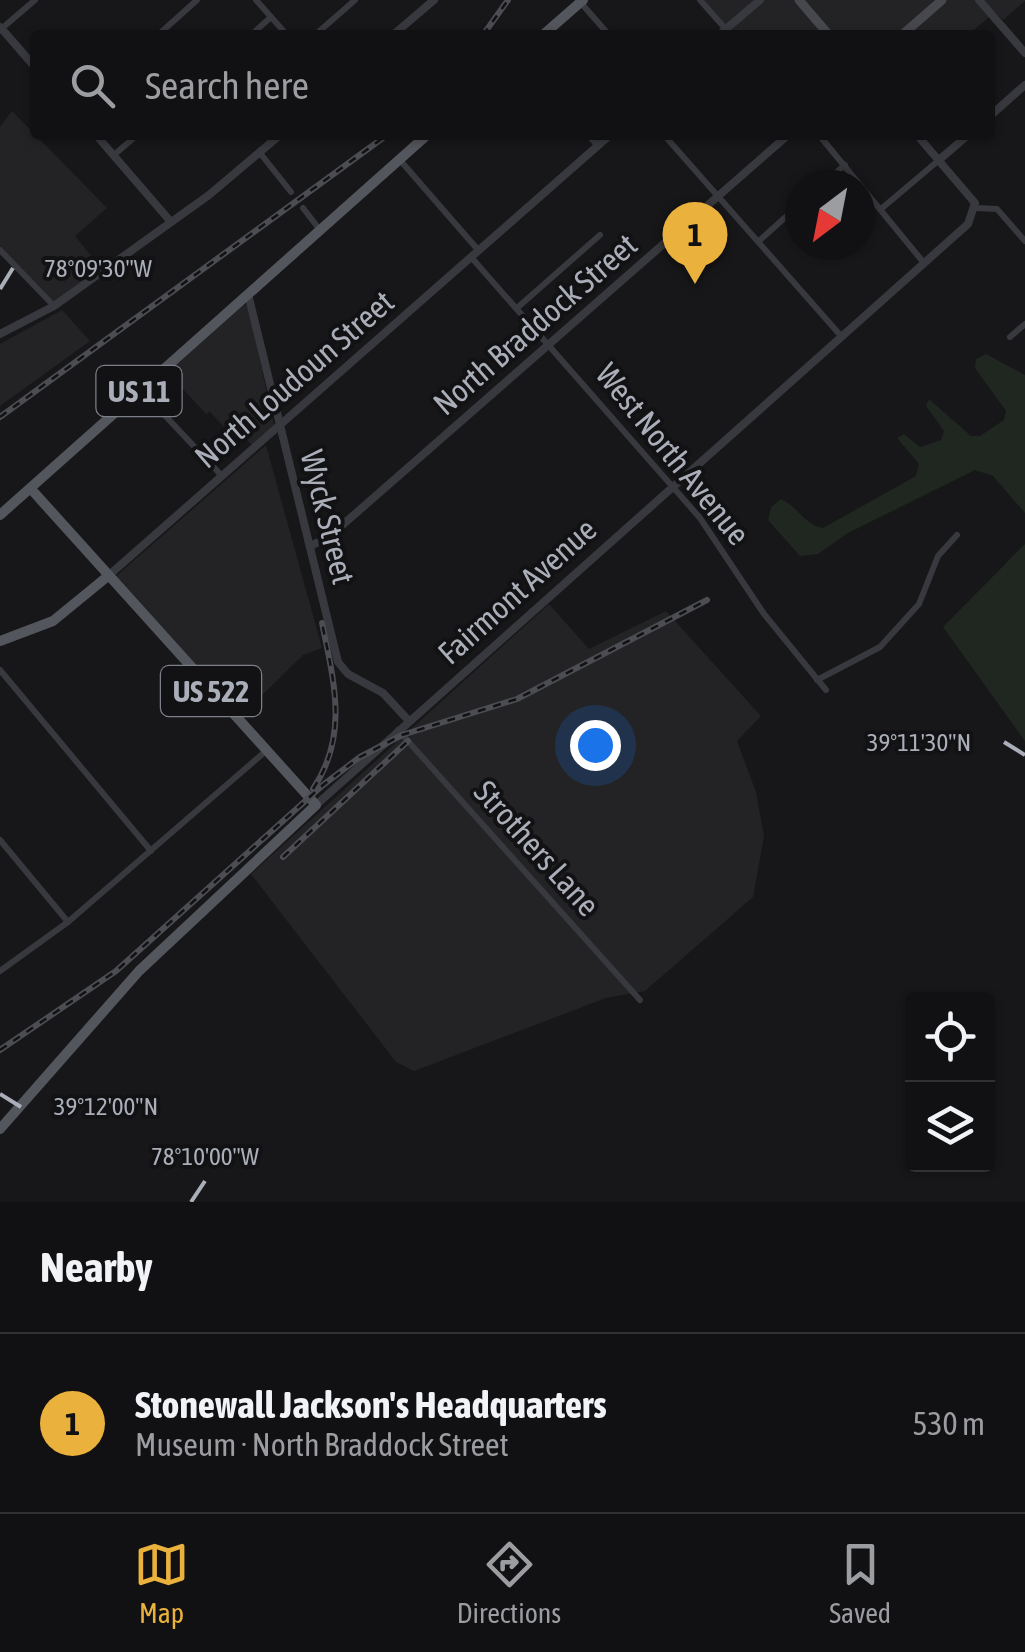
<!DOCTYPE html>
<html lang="en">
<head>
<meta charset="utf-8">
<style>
	body { margin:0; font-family:"Asap Condensed",sans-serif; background:#1a1a1c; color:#f1f3f6 }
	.controls { position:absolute; right:30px; bottom:30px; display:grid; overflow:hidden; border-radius:10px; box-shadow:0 2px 8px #0004 }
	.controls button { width:90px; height:90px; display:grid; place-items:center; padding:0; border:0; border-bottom:2px solid #303133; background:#111113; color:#f1f3f6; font:50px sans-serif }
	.compass { position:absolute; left:785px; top:170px; width:90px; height:90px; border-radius:50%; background:#111113; box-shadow:0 2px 8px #0004; rotate:212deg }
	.you { position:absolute; left:595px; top:745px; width:35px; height:35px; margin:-25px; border:8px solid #fff; border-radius:50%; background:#1a73e8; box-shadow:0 0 0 15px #1a73e833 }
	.badge { display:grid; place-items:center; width:65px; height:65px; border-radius:50%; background:#ebb13d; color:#111; font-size:32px; font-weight:700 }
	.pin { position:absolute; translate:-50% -82px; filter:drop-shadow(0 2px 5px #0008) }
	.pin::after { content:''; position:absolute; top:52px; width:35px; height:30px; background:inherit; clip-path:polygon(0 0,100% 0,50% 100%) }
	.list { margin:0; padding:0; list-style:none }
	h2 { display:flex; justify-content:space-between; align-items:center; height:130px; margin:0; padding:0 40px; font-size:42px }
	h2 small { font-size:32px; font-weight:400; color:#9c9da0 }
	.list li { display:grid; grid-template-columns:65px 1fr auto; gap:30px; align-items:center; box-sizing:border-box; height:180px; padding:0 40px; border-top:2px solid #303133 }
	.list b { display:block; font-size:38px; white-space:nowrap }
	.list p { margin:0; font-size:32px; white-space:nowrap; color:#9c9da0 }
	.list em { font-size:32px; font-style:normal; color:#9c9da0 }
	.icon { flex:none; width:55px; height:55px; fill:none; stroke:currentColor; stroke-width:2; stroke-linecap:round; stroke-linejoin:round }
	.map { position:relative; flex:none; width:1025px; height:1202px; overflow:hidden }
	.search { position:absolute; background:#111113; box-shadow:0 2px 8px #0004; left:30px; right:30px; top:30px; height:110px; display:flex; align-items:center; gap:25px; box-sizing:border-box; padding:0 35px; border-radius:10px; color:#9c9da0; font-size:38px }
	.sheet { height:310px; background:#111113 }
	nav { display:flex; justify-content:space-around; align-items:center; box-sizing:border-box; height:140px; border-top:2px solid #303133; background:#111113; font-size:28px; color:#9c9da0 }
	nav a { display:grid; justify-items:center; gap:5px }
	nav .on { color:#ebb13d }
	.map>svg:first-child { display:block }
	.built { fill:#232326 }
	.green { fill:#1f2720 }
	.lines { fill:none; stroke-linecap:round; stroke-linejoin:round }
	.minor { stroke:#38393e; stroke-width:6 }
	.tertiary { stroke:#38393e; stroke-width:8 }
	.secondary { stroke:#46484e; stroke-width:9 }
	.primary { stroke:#54565d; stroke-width:10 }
	.rail-casing { stroke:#4b4d53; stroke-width:6 }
	.rail { stroke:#121214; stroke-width:2.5; stroke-dasharray:8; stroke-linecap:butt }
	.ticks { fill:none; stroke:#aaaeb8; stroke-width:4 }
	.labels { text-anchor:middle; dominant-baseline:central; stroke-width:8; stroke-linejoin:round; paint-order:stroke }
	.shield { fill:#121214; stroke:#7c7f87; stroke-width:2.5 }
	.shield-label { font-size:30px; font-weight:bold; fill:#aaaeb8 }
	.street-label { font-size:32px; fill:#aaaeb8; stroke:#121214 }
	.ticks-label { font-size:25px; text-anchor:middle; fill:#aaaeb8; stroke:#121214; stroke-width:8; stroke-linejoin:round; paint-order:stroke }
</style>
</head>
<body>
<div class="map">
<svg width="1025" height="1202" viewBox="0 0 1025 1202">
	<rect width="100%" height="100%" fill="#171719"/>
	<!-- built -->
	<g class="built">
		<polygon points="702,0 1025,0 1025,1 1003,20 995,12 968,35 734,35"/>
		<polygon points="12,111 107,208 75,236 101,268 55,303 0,246 0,127"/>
		<polygon points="242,304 248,306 274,425 253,446 234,428 229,432 210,412 206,414 166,371"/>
		<polygon points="62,310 90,341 0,406 0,344"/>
		<polygon points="266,445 322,648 303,655 239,718 114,578"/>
		<polygon points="549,604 589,649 666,611 761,716 737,741 756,792 764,836 753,897 645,991 606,998 414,1071 396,1062 251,874"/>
	</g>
	<!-- green -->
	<g class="green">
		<path d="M 986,354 L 1025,375 L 1025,513 L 993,476 L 975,470 L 848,533 L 818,554 L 800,556 L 768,520 L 771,507 L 781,499 C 797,506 806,526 823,528 L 916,476 L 919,464 L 897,438 L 904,434 L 920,447 L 941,440 L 944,431 L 926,406 L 929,399 L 971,436 L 980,436 L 1004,420 L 1006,411 L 975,368 L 976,359 Z"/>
		<polygon points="1025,544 1025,741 943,627"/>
	</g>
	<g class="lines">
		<!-- minor -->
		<g class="minor">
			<polyline points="256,0 287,35"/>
			<polyline points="700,0 731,35"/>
			<polyline points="581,3 609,35"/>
			<polyline points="0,30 35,0"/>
			<polyline points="158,35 197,0"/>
			<polyline points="251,35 271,17"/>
			<polyline points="315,35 355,0"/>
			<polyline points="588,135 598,146"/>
			<polyline points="664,135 841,336"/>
			<polyline points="819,135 924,263"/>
			<polyline points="260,153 291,192"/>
			<polyline points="114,155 137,135"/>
			<polyline points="399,159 479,251"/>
			<polyline points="821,185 845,165"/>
			<polyline points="303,208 320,230"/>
			<polyline points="976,208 997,209 1025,241"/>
			<polyline points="881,209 939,160"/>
			<polyline points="759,241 800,204"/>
			<polyline points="0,250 54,306"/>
			<polyline points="471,257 700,518 764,614 826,690"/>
			<polyline points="517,308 600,235"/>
			<polyline points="1010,337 1025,324"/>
			<polyline points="140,389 221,475"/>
			<polyline points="0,670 151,851"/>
			<polyline points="817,680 880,647 919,604 938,556 957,535"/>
			<polyline points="398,730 640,1000"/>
			<polyline points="0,840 68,922"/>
			<polyline points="0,971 68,922 267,750"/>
		</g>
		<!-- tertiary -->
		<g class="tertiary">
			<polyline points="979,0 1025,53"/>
			<polyline points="0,27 35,67"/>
			<polyline points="393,35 434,0"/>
			<polyline points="719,35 760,0"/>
			<polyline points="990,116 1025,85"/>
			<polyline points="96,135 171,222"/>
			<polyline points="939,160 968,135"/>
			<polyline points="248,294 338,662 348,674 383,693 409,721"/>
			<polyline points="0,334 54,306 209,195 280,135"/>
			<polyline points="311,546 331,535 788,135"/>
			<polyline points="108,576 610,135"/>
			<polyline points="316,805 968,224 975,203 917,135"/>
		</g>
		<!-- secondary -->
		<g class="secondary">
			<polyline points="799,0 829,35"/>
			<polyline points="902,35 942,0"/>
		</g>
		<!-- primary -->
		<g class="primary">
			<polyline points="543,35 583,0"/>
			<polyline points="0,515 427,135"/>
			<polyline points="0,641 53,621 108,576"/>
			<polyline points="0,1129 139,971 316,805 31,489"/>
		</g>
		<!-- rail casing -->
		<g class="rail-casing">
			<g id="rail">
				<polyline points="483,35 508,0"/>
				<polyline points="0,417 387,135"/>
				<path d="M 313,789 C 349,735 334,682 322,623"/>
				<polyline points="283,857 408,741"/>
				<polyline points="0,1050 116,971 323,785 360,757 402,735 517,699 707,600"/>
			</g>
		</g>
		<!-- rail -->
		<use href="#rail" class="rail"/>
	</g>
	<!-- ticks -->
	<path class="ticks" d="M 0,289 L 13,268M 1004,742 L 1025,755M 0,1094 L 21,1107M 191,1202 L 205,1181"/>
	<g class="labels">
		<!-- shield labels -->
		<g class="shield">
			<rect x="96.5" y="366" width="85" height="50" rx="8"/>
			<rect x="161" y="666" width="100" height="50" rx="8"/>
		</g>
		<g class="shield-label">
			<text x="139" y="391">US 11</text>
			<text x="211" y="691">US 522</text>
		</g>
		<!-- street labels -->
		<g class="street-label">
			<text transform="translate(535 324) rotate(-41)">North Braddock Street</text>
			<text transform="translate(294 379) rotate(-41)">North Loudoun Street</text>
			<text transform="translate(673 454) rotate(51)">West North Avenue</text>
			<text transform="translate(328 517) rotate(76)">Wyck Street</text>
			<text transform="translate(517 591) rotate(-42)">Fairmont Avenue</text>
			<text transform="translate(537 848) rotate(48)">Strothers Lane</text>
		</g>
	</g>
	<g class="ticks-label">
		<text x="98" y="277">78°09'30"W</text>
		<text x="919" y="751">39°11'30"N</text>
		<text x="106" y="1115">39°12'00"N</text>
		<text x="205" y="1165">78°10'00"W</text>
	</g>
</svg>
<div class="controls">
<button><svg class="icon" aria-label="locate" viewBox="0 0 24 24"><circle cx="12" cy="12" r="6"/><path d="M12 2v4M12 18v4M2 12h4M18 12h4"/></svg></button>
<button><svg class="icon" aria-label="layers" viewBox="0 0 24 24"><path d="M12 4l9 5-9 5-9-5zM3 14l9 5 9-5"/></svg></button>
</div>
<svg class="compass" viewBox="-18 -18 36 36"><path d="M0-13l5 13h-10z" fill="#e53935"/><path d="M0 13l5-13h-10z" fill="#9c9da0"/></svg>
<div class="you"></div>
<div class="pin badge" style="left:695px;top:284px">1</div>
<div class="search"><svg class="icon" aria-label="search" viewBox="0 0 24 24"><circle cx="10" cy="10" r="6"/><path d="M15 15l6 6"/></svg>Search here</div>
</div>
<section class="sheet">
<h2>Nearby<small></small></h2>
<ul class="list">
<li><span class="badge">1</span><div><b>Stonewall Jackson's Headquarters</b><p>Museum · North Braddock Street</p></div><em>530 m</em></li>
</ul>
</section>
<nav>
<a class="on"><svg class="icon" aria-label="map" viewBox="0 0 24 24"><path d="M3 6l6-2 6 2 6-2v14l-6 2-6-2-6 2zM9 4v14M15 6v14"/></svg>Map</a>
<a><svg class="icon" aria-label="directions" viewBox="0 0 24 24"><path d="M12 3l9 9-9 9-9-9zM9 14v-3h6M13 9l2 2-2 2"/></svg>Directions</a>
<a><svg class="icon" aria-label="saved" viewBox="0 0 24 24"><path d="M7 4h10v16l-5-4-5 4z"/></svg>Saved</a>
</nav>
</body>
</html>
